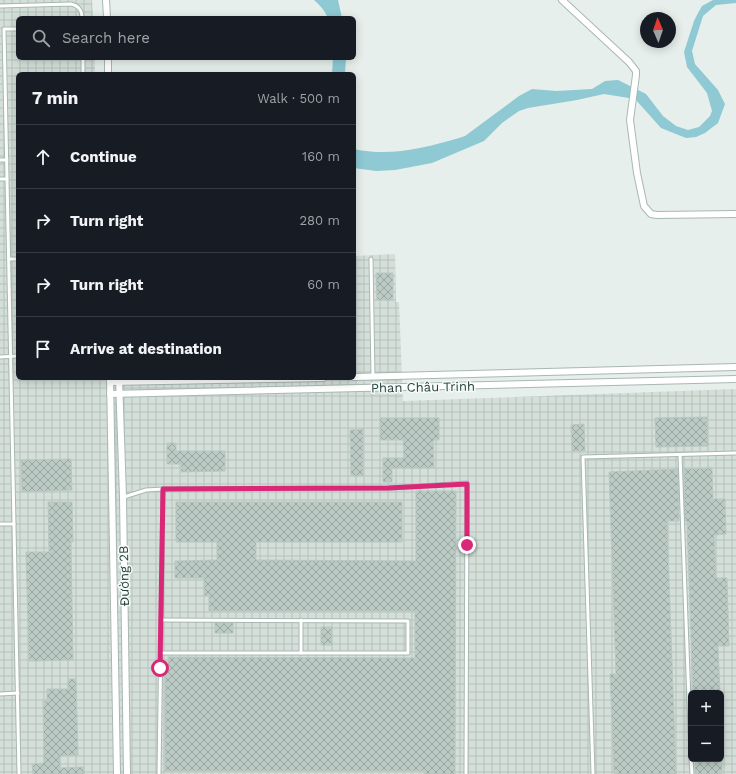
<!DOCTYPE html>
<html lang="en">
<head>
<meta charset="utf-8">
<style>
	body { margin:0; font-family:"Work Sans",sans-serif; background:#20242c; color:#f1f3f6 }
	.controls { position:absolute; right:12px; bottom:12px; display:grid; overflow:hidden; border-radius:6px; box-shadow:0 2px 10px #0003 }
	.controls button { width:36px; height:36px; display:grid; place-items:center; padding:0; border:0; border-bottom:1px solid #363941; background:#171b24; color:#f1f3f6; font:20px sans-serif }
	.compass { position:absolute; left:640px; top:12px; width:36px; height:36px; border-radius:50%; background:#171b24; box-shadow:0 2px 10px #0003; rotate:358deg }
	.stop { position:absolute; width:12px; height:12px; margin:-9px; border:3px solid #db2777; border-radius:50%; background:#fff }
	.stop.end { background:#db2777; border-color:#fff; box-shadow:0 1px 4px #0008 }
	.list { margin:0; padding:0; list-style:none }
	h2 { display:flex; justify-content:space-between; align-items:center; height:52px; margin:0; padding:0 16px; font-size:17px }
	h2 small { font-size:13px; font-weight:400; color:#9ea1a6 }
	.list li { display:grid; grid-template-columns:26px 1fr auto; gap:12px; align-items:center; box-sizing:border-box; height:64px; padding:0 16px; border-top:1px solid #363941 }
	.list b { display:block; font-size:15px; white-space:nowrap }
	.list em { font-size:13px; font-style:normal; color:#9ea1a6 }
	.icon { flex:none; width:22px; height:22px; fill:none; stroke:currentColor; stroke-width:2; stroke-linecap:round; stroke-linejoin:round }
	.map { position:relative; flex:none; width:736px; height:774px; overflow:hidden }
	.search { position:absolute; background:#171b24; box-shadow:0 2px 10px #0003; left:16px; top:16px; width:340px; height:44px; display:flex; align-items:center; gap:10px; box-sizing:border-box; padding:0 14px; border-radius:6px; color:#9ea1a6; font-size:15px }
	.panel { position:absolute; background:#171b24; box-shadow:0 2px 10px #0003; left:16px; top:72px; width:340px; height:308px; border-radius:6px }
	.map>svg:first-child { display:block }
	.industrial { fill:url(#industrial-grid); fill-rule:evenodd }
	.water { fill:#8ec9d4 }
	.building { fill:url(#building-cross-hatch); stroke:#b8c9c2 }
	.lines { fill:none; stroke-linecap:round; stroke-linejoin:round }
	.service-casing { stroke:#a8b8b2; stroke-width:5 }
	.minor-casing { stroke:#a8b8b2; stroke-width:8 }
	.service { stroke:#fff; stroke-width:3 }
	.minor { stroke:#fff; stroke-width:6 }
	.route { stroke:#db2777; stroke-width:5 }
	.labels { text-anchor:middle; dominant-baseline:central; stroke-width:3; stroke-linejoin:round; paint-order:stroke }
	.street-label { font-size:13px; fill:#24423a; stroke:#f7fbf9 }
</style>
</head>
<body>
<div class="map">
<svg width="736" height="774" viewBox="0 0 736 774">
	<defs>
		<pattern id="industrial-grid" width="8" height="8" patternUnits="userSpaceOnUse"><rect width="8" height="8" fill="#d4dfda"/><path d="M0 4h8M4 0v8" fill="none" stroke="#b6c1bc"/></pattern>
		<pattern id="building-cross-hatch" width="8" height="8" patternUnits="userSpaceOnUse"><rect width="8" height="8" fill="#bbcac4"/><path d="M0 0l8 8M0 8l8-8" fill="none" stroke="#98a6a0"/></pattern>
	</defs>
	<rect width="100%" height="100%" fill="#e6efeb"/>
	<!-- industrial -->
	<path class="industrial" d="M 0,0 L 92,0 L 93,18 L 18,18 L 18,58 L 95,58 L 95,74 L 18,74 L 18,378 L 354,378 L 354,256 L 395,254 L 396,302 L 399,302 L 403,401 L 736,389 L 736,774 L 0,774 ZM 691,693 L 721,693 L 721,759 L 691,759 Z"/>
	<!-- water -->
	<g class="water">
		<path d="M 314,0 L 338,0 L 342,18 L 328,18 C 325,11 320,5 314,0 Z"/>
		<path d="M 713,0 L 736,0 L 736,3 L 716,5 L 703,16 L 692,51 L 695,64 L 718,90 L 725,104 L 718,123 L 705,133 L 696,137 L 686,138 L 661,128 L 635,99 L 604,94 L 577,100 L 528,108 L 519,111 L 502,123 L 484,141 L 432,163 L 395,170 L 376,171 L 354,168 L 354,149 C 390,157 424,148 459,138 L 465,136 L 519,96 L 532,89 L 556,91 L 592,89 L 605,81 L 618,80 L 646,94 L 663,116 L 676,126 L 688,130 L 699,127 L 710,116 L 712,111 L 707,93 L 687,67 L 684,52 L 694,21 L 698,13 L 702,6 Z"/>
		<polygon points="333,58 346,58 345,74 332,74"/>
	</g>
	<!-- building -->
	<g class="building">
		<polygon points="376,273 393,273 393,300 377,300"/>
		<polygon points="707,417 708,446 656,447 655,418"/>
		<polygon points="380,418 439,418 439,440 433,440 434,468 392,468 392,482 383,482 383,458 404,458 403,440 380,440"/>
		<polygon points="584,424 585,451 572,451 571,425"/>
		<polygon points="363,429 363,476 351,476 350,430"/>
		<polygon points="167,443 176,443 176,451 225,451 225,471 181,472 181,464 167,464"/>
		<polygon points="71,459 72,490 22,492 21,460"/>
		<polygon points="712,468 713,499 725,499 726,534 714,535 716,578 727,578 729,646 718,646 720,693 693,693 687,521 685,521 684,469"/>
		<polygon points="678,469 679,521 667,521 676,774 614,774 610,674 616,674 609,472"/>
		<polygon points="416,491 456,491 455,774 424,774 424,771 165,771 165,667 168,667 168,657 415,658 415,611 209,611 209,596 204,596 204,578 175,578 175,561 217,560 217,542 176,542 176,502 402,502 402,542 256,542 256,560 416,561"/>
		<polygon points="48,502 72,502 73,542 71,542 73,660 29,661 26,552 49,552"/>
		<rect x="215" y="623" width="18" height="10"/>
		<rect x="321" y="627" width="11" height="18"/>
		<polygon points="68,679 76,679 78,755 60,756 60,768 84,767 84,774 33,774 32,764 44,763 43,701 47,701 47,689 68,689"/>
		<rect x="695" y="759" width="27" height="15"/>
	</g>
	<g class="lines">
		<!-- service casing -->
		<g class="service-casing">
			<g id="service">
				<path d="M 0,6 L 71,4 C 79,6 82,10 82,18"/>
				<polyline points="18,29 4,29 19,774"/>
				<polyline points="83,58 83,74"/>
				<polyline points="0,160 7,160"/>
				<polyline points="0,179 7,179"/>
				<polyline points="9,259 18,259"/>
				<polyline points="371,259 373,377"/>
				<polyline points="0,357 18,356"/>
				<polyline points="680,455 691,757"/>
				<polyline points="124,497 146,490 163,489"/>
				<polyline points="0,524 14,524"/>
				<polyline points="301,620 301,653"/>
				<polyline points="161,653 408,653 408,621 161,620"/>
				<polyline points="0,694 18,693"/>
				<polyline points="691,759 692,774"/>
				<polyline points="159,774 163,489 389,488 467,483 466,774"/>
				<polyline points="593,774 583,457 736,453"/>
			</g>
		</g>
		<!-- minor casing -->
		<g class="minor-casing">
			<g id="minor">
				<polyline points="106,0 107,18"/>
				<polyline points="562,0 629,62 636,71 636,75 630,120 637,173 644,206 651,214 657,215 736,214"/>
				<polyline points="108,58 108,74"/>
				<polyline points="354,377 736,367"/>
				<polyline points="110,378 117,774"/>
				<polyline points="119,378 123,497 127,774"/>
				<polyline points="110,382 323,378"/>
				<polyline points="110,394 736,379"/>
			</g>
		</g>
		<!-- service -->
		<use href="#service" class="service"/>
		<!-- minor -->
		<use href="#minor" class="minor"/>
	</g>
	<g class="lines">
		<!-- route -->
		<polyline class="route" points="160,668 163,489 389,488 467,484 467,545"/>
	</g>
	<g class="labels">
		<!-- street labels -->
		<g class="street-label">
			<text transform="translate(423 387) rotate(-1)">Phan Châu Trinh</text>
			<text transform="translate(124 576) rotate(-91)">Đường 2B</text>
		</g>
	</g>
</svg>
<div class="controls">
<button>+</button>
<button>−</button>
</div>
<svg class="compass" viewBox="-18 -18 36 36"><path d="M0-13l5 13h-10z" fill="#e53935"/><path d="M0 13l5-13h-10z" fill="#9ea1a6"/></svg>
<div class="stop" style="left:160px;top:668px"></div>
<div class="stop end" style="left:467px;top:545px"></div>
<div class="search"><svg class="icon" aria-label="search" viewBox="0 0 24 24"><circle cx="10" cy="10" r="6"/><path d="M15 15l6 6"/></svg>Search here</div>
<section class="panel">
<h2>7 min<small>Walk · 500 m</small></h2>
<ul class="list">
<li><svg class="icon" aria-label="ahead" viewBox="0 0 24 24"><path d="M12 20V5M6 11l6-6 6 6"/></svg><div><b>Continue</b></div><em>160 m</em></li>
<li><svg class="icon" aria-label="right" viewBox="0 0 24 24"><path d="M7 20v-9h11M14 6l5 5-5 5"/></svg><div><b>Turn right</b></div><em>280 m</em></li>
<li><svg class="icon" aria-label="right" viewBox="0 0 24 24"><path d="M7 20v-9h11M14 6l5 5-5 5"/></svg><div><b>Turn right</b></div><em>60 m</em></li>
<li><svg class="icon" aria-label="arrive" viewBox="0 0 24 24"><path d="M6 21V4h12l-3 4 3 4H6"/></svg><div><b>Arrive at destination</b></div></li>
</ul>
</section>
</div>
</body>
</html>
